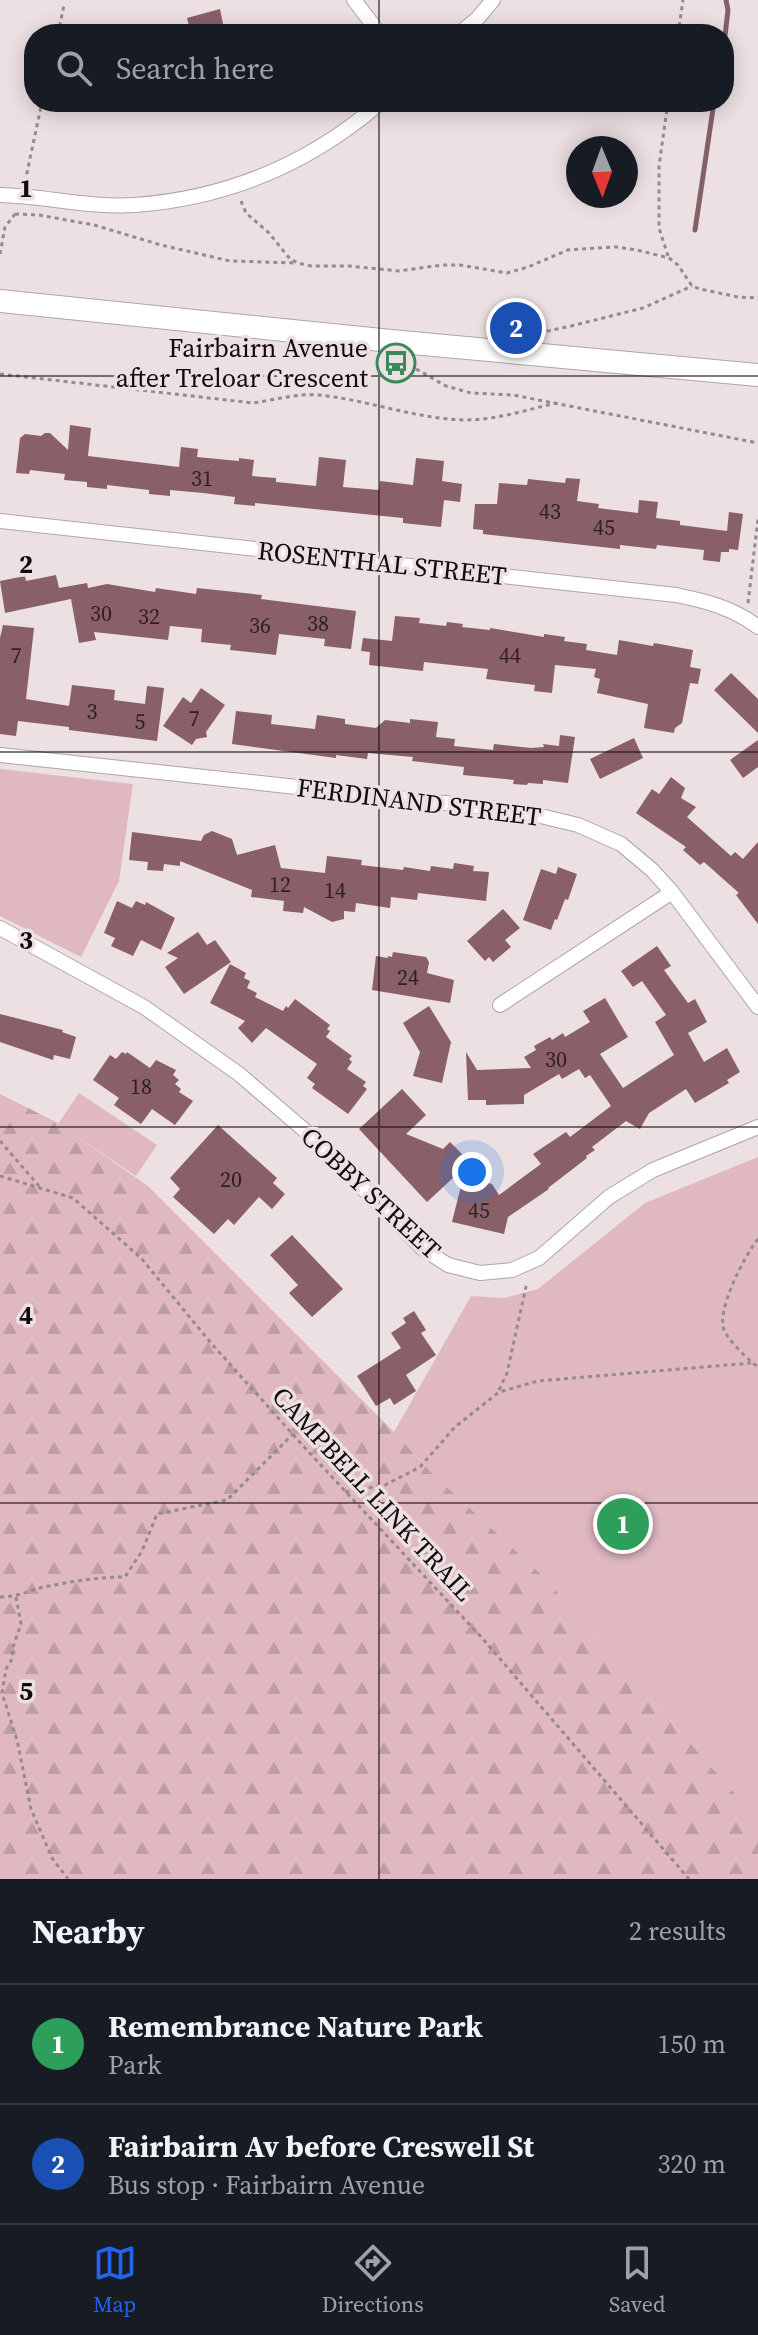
<!DOCTYPE html>
<html lang="en">
<head>
<meta charset="utf-8">
<style>
	body { margin:0; font-family:"Source Serif 4",serif; background:#242831; color:#f1f3f6 }
	.compass { position:absolute; left:566px; top:136px; width:72px; height:72px; border-radius:50%; background:#171b24; box-shadow:0 4px 20px #0003; rotate:179deg }
	.you { position:absolute; left:472px; top:1172px; width:28px; height:28px; margin:-20px; border:6px solid #fff; border-radius:50%; background:#1a73e8; box-shadow:0 0 0 12px #1a73e833 }
	.badge { display:grid; place-items:center; width:52px; height:52px; border-radius:50%; background:#2563eb; color:#fff; font-size:26px; font-weight:700 }
	.pin { position:absolute; translate:-50% -50%; border:4px solid #fff; box-shadow:0 2px 8px #0006 }
	.list { margin:0; padding:0; list-style:none }
	h2 { display:flex; justify-content:space-between; align-items:center; height:104px; margin:0; padding:0 32px; font-size:34px }
	h2 small { font-size:26px; font-weight:400; color:#9ea1a6 }
	.list li { display:grid; grid-template-columns:52px 1fr auto; gap:24px; align-items:center; box-sizing:border-box; height:120px; padding:0 32px; border-top:2px solid #363941 }
	.list b { display:block; font-size:30px; white-space:nowrap }
	.list p { margin:0; font-size:26px; white-space:nowrap; color:#9ea1a6 }
	.list em { font-size:26px; font-style:normal; color:#9ea1a6 }
	.icon { flex:none; width:44px; height:44px; fill:none; stroke:currentColor; stroke-width:2; stroke-linecap:round; stroke-linejoin:round }
	.map { position:relative; flex:none; width:758px; height:1879px; overflow:hidden }
	.search { position:absolute; background:#171b24; box-shadow:0 4px 20px #0003; left:24px; right:24px; top:24px; height:88px; display:flex; align-items:center; gap:20px; box-sizing:border-box; padding:0 28px; border-radius:32px; color:#9ea1a6; font-size:30px }
	.sheet { height:344px; background:#171b24 }
	nav { display:flex; justify-content:space-around; align-items:center; box-sizing:border-box; height:112px; border-top:2px solid #363941; background:#171b24; font-size:22px; color:#9ea1a6 }
	nav a { display:grid; justify-items:center; gap:4px }
	nav .on { color:#2563eb }
	.map>svg:first-child { display:block }
	.forest { fill:url(#forest-firs) }
	.park { fill:#dfb8c0 }
	.lines { fill:none; stroke-linecap:round; stroke-linejoin:round }
	.stream { stroke:#826169; stroke-width:5 }
	.building { fill:#895f68 }
	.minor-casing { stroke:#b0a4a6; stroke-width:16 }
	.secondary-casing { stroke:#b0a4a6; stroke-width:24 }
	.path { stroke:#948b8c; stroke-width:3; stroke-dasharray:4 4; stroke-linecap:butt }
	.minor { stroke:#fff; stroke-width:14 }
	.secondary { stroke:#fff; stroke-width:22 }
	.grid { fill:none; stroke:#100c0d; stroke-width:2; stroke-opacity:0.55 }
	.labels { text-anchor:middle; dominant-baseline:central; stroke-width:7; stroke-linejoin:round; paint-order:stroke }
	.number-label { font-size:22px; fill:#2e2124 }
	.poi-label { font-size:26px; fill:#100c0d; stroke:#ede0e2; text-anchor:end }
	.street-label { font-size:26px; fill:#100c0d; stroke:#ede0e2 }
	.grid-label { font-size:26px; text-anchor:middle; font-weight:bold; fill:#100c0d; stroke:#ede0e2; stroke-width:7; stroke-linejoin:round; paint-order:stroke }
</style>
</head>
<body>
<div class="map">
<svg width="758" height="1879" viewBox="0 0 758 1879">
	<defs>
		<pattern id="forest-firs" width="22" height="20" patternUnits="userSpaceOnUse" patternTransform="scale(2)"><rect width="22" height="20" fill="#dfb8c0"/><path d="M5 1l3.5 6h-7zM16 11l3.5 6h-7z" fill="#be9da4"/></pattern>
	</defs>
	<rect width="100%" height="100%" fill="#ede0e2"/>
	<!-- forest -->
	<polygon class="forest" points="0,1094 56,1122 148,1186 394,1432 432,1473 543,1576 758,1820 758,1879 0,1879"/>
	<!-- park -->
	<g class="park">
		<polygon points="0,769 133,784 119,881 81,957 0,916"/>
		<polygon points="79,1093 157,1145 136,1176 58,1124"/>
		<polygon points="758,1157 758,1820 543,1576 432,1473 394,1432 471,1296 504,1298 538,1289 645,1203"/>
	</g>
	<g class="lines">
		<!-- stream -->
		<g class="stream">
			<polyline points="724,45 728,10 726,0"/>
			<polyline points="695,230 714,102"/>
		</g>
	</g>
	<!-- building -->
	<g class="building">
		<polygon points="220,9 225,34 191,34 187,18"/>
		<polygon points="70,425 91,428 88,456 179,467 181,447 198,449 197,457 239,461 239,458 254,460 252,476 276,478 276,482 316,486 319,457 346,460 343,487 379,490 380,481 413,485 416,458 444,461 442,481 462,484 460,502 444,500 441,527 403,523 403,518 255,503 255,506 234,504 235,497 203,493 170,490 170,496 149,494 149,490 107,485 107,489 87,487 87,482 64,480 65,474 30,470 29,474 16,473 20,438 25,434 41,436 45,433 50,433 68,450"/>
		<polygon points="566,478 580,479 577,501 599,504 598,508 638,513 639,500 658,502 656,518 680,521 680,525 727,531 729,512 743,514 738,550 729,549 729,552 721,552 720,562 703,560 704,550 657,545 656,549 620,545 620,549 483,534 483,530 473,529 475,504 497,504 499,483 527,485 528,479 565,483"/>
		<polygon points="56,575 59,588 87,583 88,588 107,584 155,592 156,588 196,594 197,588 262,595 261,599 356,611 351,649 324,646 325,639 279,634 276,655 230,650 231,645 201,642 202,629 170,626 168,640 94,632 96,640 79,643 71,599 5,613 0,581 25,576 26,581"/>
		<polygon points="395,616 420,618 419,623 446,626 447,622 463,624 462,627 490,630 490,628 544,637 544,634 565,637 564,641 587,644 586,650 617,655 619,640 653,646 654,643 693,650 690,667 701,669 698,684 690,683 682,723 675,728 674,733 644,728 648,704 597,693 600,679 594,677 596,669 555,665 552,693 534,691 535,685 486,679 488,669 424,662 423,671 369,665 370,652 361,651 363,638 392,641"/>
		<polygon points="3,625 34,628 26,699 69,706 72,685 115,690 114,700 145,704 147,686 164,688 157,741 69,730 69,727 18,721 16,736 0,734 0,638"/>
		<polygon points="731,673 758,699 758,733 714,690"/>
		<polygon points="201,688 225,705 206,732 207,737 196,739 192,745 163,726 183,697 191,703"/>
		<polygon points="236,711 272,715 271,724 315,729 317,715 345,719 345,724 376,728 385,720 410,723 410,719 438,722 436,737 455,739 454,746 493,750 494,744 531,748 544,747 543,744 559,746 560,735 575,737 568,783 543,780 543,784 528,783 527,785 513,784 514,780 463,775 464,767 412,761 413,757 368,753 367,759 336,755 336,758 232,744"/>
		<polygon points="634,738 643,758 600,779 590,759"/>
		<polygon points="758,740 758,767 743,778 730,760"/>
		<polygon points="671,777 685,788 681,798 696,807 687,817 731,856 735,852 743,859 758,842 758,924 736,895 739,893 704,862 700,865 683,850 686,847 636,813 652,789 659,794"/>
		<polygon points="212,831 232,839 237,855 275,845 281,868 325,873 327,856 362,860 361,865 403,870 404,867 430,871 431,866 453,869 454,863 474,866 473,871 489,872 486,901 418,893 417,900 391,897 390,908 356,903 355,912 344,911 344,919 332,922 304,907 303,913 283,911 284,901 251,897 252,890 180,861 180,866 164,864 163,871 147,870 148,862 129,860 132,832 201,841 204,835"/>
		<polygon points="558,867 577,874 568,900 565,899 557,920 555,919 551,930 523,920 541,869 556,874"/>
		<polygon points="117,901 132,908 136,901 145,905 146,902 175,918 161,950 141,940 133,956 111,946 115,938 104,933"/>
		<polygon points="503,909 520,928 505,940 511,947 493,962 489,957 485,961 467,941"/>
		<polygon points="198,932 207,945 215,940 231,962 184,994 165,967 178,958 167,953"/>
		<polygon points="657,946 671,966 664,970 688,1003 695,999 707,1022 688,1033 704,1062 727,1048 740,1072 727,1080 729,1083 695,1103 686,1089 649,1113 640,1129 626,1121 592,1147 595,1150 586,1156 587,1158 548,1188 549,1189 508,1217 504,1234 452,1222 463,1178 492,1184 499,1195 541,1164 533,1154 566,1132 570,1137 611,1106 590,1075 585,1078 579,1069 562,1079 559,1074 524,1095 524,1104 486,1105 486,1100 468,1100 466,1052 477,1070 531,1068 524,1057 536,1050 534,1046 550,1037 552,1040 563,1033 565,1037 590,1022 583,1011 605,998 628,1037 600,1054 623,1088 674,1055 655,1022 666,1015 642,981 633,987 621,971"/>
		<polygon points="393,952 426,957 429,962 427,973 454,980 450,1003 372,990 376,956 388,958 388,956 392,957"/>
		<polygon points="230,964 246,973 244,978 250,981 247,988 257,993 255,997 283,1011 286,1006 288,1008 295,999 330,1025 327,1029 330,1031 326,1037 352,1056 349,1059 352,1062 347,1069 366,1082 363,1086 367,1089 348,1114 312,1088 315,1084 307,1078 317,1064 266,1028 252,1043 238,1028 245,1021 210,1003"/>
		<polygon points="429,1006 451,1042 442,1083 413,1076 420,1052 403,1023"/>
		<polygon points="0,1014 63,1030 62,1032 76,1037 70,1059 54,1055 53,1060 0,1042"/>
		<polygon points="122,1052 126,1054 127,1052 150,1068 156,1060 176,1070 173,1075 179,1080 175,1084 181,1089 179,1092 193,1101 175,1125 152,1109 141,1124 114,1105 119,1098 93,1080 110,1055 116,1059"/>
		<polygon points="402,1089 426,1115 406,1134 443,1149 450,1142 463,1155 455,1176 427,1202 359,1129"/>
		<polygon points="218,1125 277,1178 273,1183 285,1194 272,1209 259,1197 234,1225 228,1219 214,1234 173,1197 180,1189 170,1178"/>
		<polygon points="292,1235 343,1289 312,1317 289,1293 298,1285 270,1255"/>
		<polygon points="414,1311 426,1330 421,1333 436,1355 406,1375 416,1391 394,1405 390,1398 376,1406 357,1376 401,1348 391,1333 406,1323 403,1318"/>
	</g>
	<g class="lines">
		<!-- minor casing -->
		<g class="minor-casing">
			<g id="minor">
				<polyline points="354,0 380,34"/>
				<polyline points="459,34 477,19 493,0"/>
				<path d="M 0,195 C 45,196 90,208 135,205 C 228,198 311,163 381,102"/>
				<path d="M 0,521 L 676,595 C 706,601 733,608 758,627"/>
				<polyline points="0,755 520,811 578,825 621,844 652,870 672,892 758,1007"/>
				<polyline points="0,928 144,1007 239,1074 310,1135 422,1248 448,1265 480,1273 512,1270 539,1258 609,1197 653,1170 758,1127"/>
				<polyline points="500,1005 672,892"/>
			</g>
		</g>
		<!-- secondary casing -->
		<g class="secondary-casing">
			<polyline id="secondary" points="0,301 391,341 758,375"/>
		</g>
		<!-- path -->
		<g class="path">
			<polyline points="58,34 64,5"/>
			<polyline points="678,34 683,0"/>
			<polyline points="25,182 42,102"/>
			<polyline points="241,201 246,213 269,233 290,259 298,263 311,266 349,266 399,271 442,265 460,265 507,273 528,267 568,250 616,247 637,250 669,258 678,265 692,286 700,289 738,297 758,298"/>
			<polyline points="15,214 39,215 94,225 161,245 230,261 297,263"/>
			<polyline points="0,254 5,227 15,214"/>
			<polyline points="668,256 659,228 659,166 668,102"/>
			<polyline points="510,332 510,329 543,332 571,326 643,308 692,286"/>
			<polyline points="389,360 389,364 411,366 446,386 471,393 513,395 758,443"/>
			<path d="M 0,374 L 253,403 C 275,400 297,393 319,395 C 368,400 416,419 465,420 C 496,420 526,410 556,403"/>
			<polyline points="748,603 758,519"/>
			<polyline points="0,1141 39,1186"/>
			<polyline points="0,1176 73,1198 141,1258 211,1343 305,1448 483,1639 689,1879"/>
			<path d="M 758,1239 C 745,1255 716,1310 724,1330 C 728,1340 750,1362 758,1367"/>
			<polyline points="499,1390 507,1373 527,1282"/>
			<polyline points="345,1492 385,1485 420,1467 455,1427 499,1392 538,1381 751,1363"/>
			<path d="M 0,1597 C 20,1597 31,1589 49,1586 C 74,1581 100,1577 125,1577 L 142,1551 L 157,1514 L 227,1500 L 293,1434"/>
			<polyline points="16,1597 21,1624 13,1647 12,1659 6,1669 2,1693 17,1740 31,1809 52,1858 68,1879"/>
		</g>
		<!-- minor -->
		<use href="#minor" class="minor"/>
		<!-- secondary -->
		<use href="#secondary" class="secondary"/>
	</g>
	<!-- grid -->
	<path class="grid" d="M 379,0 L 379,34M 379,102 L 379,1879M 0,376 L 758,376M 0,752 L 758,752M 0,1127 L 758,1127M 0,1503 L 758,1503"/>
	<!-- icons -->
	<defs>
		<g id="bus-ring" transform="scale(2)"><circle r="9.5" fill="#ede0e2" stroke="#3a8a5b" stroke-width="1.5"/><path d="M-5-6H5V4H4V6H2V4H-2V6H-4V4H-5ZM-3.5-4V0h7V-4ZM-3.5 1.2v1.5H-2V1.2ZM2 1.2v1.5H3.5V1.2Z" fill="#3a8a5b"/></g>
	</defs>
	<g fill-rule="evenodd">
		<use href="#bus-ring" x="396" y="363"/>
	</g>
	<g class="labels">
		<!-- number labels -->
		<g class="number-label">
			<text x="202" y="478">31</text>
			<text x="550" y="511">43</text>
			<text x="604" y="527">45</text>
			<text x="101" y="613">30</text>
			<text x="149" y="616">32</text>
			<text x="318" y="623">38</text>
			<text x="260" y="625">36</text>
			<text x="16" y="655">7</text>
			<text x="510" y="655">44</text>
			<text x="92" y="711">3</text>
			<text x="194" y="718">7</text>
			<text x="140" y="721">5</text>
			<text x="280" y="884">12</text>
			<text x="335" y="890">14</text>
			<text x="408" y="977">24</text>
			<text x="556" y="1059">30</text>
			<text x="141" y="1086">18</text>
			<text x="231" y="1179">20</text>
			<text x="479" y="1210">45</text>
		</g>
		<!-- poi labels -->
		<g class="poi-label">
			<text x="368" y="348">Fairbairn Avenue<tspan x="368" dy="30">after Treloar Crescent</tspan></text>
		</g>
		<!-- street labels -->
		<g class="street-label">
			<text transform="translate(382 563) rotate(6)">ROSENTHAL STREET</text>
			<text transform="translate(419 802) rotate(7)">FERDINAND STREET</text>
			<text transform="translate(371 1193) rotate(43)">COBBY STREET</text>
			<text transform="translate(373 1494) rotate(47)">CAMPBELL LINK TRAIL</text>
		</g>
	</g>
	<g class="grid-label">
		<text x="26" y="197">1</text>
		<text x="26" y="573">2</text>
		<text x="26" y="949">3</text>
		<text x="26" y="1324">4</text>
		<text x="26" y="1700">5</text>
	</g>
</svg>
<svg class="compass" viewBox="-18 -18 36 36"><path d="M0-13l5 13h-10z" fill="#e53935"/><path d="M0 13l5-13h-10z" fill="#9ea1a6"/></svg>
<div class="you"></div>
<div class="pin badge" style="left:623px;top:1524px;background:#2e9e5b">1</div>
<div class="pin badge" style="left:516px;top:328px;background:#1a4fb4">2</div>
<div class="search"><svg class="icon" aria-label="search" viewBox="0 0 24 24"><circle cx="10" cy="10" r="6"/><path d="M15 15l6 6"/></svg>Search here</div>
</div>
<section class="sheet">
<h2>Nearby<small>2 results</small></h2>
<ul class="list">
<li><span class="badge" style="background:#2e9e5b">1</span><div><b>Remembrance Nature Park</b><p>Park</p></div><em>150 m</em></li>
<li><span class="badge" style="background:#1a4fb4">2</span><div><b>Fairbairn Av before Creswell St</b><p>Bus stop · Fairbairn Avenue</p></div><em>320 m</em></li>
</ul>
</section>
<nav>
<a class="on"><svg class="icon" aria-label="map" viewBox="0 0 24 24"><path d="M3 6l6-2 6 2 6-2v14l-6 2-6-2-6 2zM9 4v14M15 6v14"/></svg>Map</a>
<a><svg class="icon" aria-label="directions" viewBox="0 0 24 24"><path d="M12 3l9 9-9 9-9-9zM9 14v-3h6M13 9l2 2-2 2"/></svg>Directions</a>
<a><svg class="icon" aria-label="saved" viewBox="0 0 24 24"><path d="M7 4h10v16l-5-4-5 4z"/></svg>Saved</a>
</nav>
</body>
</html>
